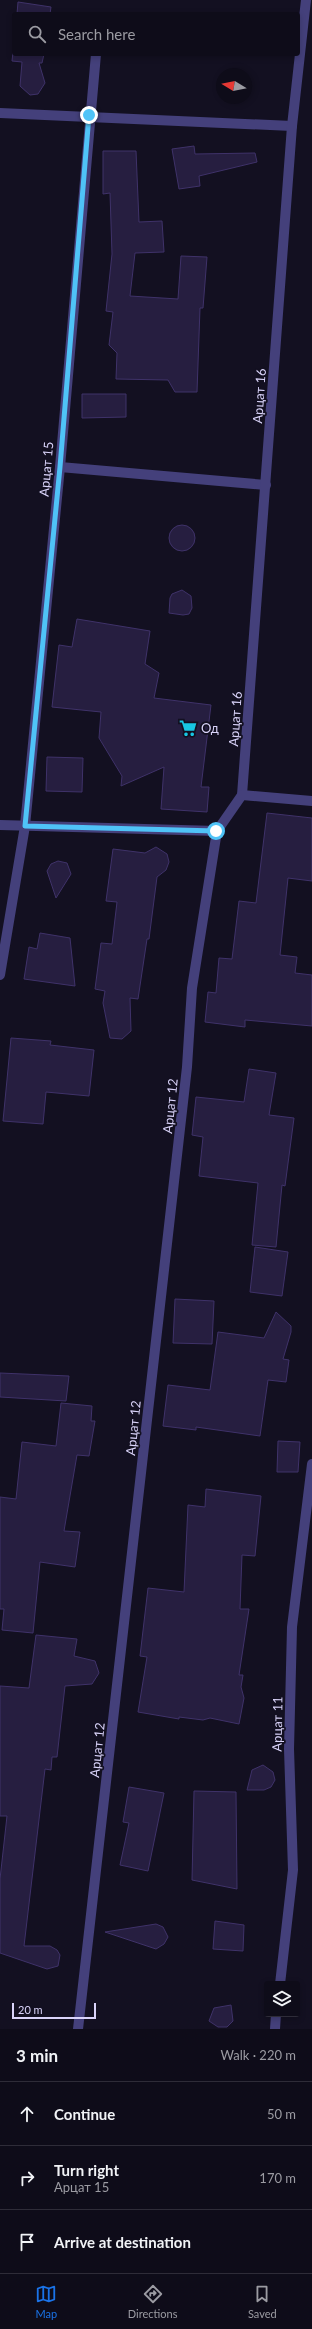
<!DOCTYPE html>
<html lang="en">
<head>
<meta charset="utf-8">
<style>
	body { margin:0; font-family:Lato,sans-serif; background:#171522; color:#f1f3f6 }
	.controls { position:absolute; right:12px; bottom:12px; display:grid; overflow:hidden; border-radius:4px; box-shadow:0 2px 6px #0003 }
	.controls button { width:36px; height:36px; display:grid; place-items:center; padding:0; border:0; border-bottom:1px solid #2e2c38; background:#0e0c19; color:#f1f3f6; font:20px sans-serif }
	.compass { position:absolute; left:216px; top:68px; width:36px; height:36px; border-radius:50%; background:#0e0c19; box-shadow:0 2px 6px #0003; rotate:280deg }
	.scale { position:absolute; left:12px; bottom:10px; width:84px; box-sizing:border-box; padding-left:4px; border:2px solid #dad4fa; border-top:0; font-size:11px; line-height:14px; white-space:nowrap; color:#dad4fa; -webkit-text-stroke:3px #131021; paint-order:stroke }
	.stop { position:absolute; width:12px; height:12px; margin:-9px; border:3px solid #4fc3f7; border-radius:50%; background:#fff }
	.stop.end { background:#4fc3f7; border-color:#fff; box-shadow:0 1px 4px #0008 }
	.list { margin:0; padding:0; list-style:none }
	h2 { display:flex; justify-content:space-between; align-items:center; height:52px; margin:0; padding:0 16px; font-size:17px }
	h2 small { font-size:13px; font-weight:400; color:#9b9ba2 }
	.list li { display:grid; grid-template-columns:26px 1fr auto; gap:12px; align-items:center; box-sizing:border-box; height:64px; padding:0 16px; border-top:1px solid #2e2c38 }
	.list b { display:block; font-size:15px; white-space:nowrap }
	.list p { margin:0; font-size:13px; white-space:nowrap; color:#9b9ba2 }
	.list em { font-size:13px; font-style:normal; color:#9b9ba2 }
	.icon { flex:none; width:22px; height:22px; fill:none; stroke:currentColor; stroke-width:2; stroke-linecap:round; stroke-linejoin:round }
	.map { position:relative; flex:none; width:312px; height:2029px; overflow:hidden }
	.search { position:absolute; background:#0e0c19; box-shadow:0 2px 6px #0003; left:12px; right:12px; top:12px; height:44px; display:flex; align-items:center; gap:10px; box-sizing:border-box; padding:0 14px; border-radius:4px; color:#9b9ba2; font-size:15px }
	.sheet { height:244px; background:#0e0c19 }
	nav { display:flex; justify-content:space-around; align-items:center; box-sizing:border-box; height:56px; border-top:1px solid #2e2c38; background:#0e0c19; font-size:11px; color:#9b9ba2 }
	nav a { display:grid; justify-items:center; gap:2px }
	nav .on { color:#1a73e8 }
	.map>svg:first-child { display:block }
	.building { fill:#261e40; stroke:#3f3269 }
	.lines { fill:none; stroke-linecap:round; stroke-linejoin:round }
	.minor { stroke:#44407b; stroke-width:10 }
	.route { stroke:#4fc3f7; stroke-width:5 }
	.labels { text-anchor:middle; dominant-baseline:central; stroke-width:3.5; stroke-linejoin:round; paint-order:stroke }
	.street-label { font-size:13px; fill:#dad4fa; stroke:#131021 }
	.poi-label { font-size:13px; fill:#dad4fa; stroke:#131021; text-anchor:start }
</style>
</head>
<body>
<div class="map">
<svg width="312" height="2029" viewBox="0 0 312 2029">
	<rect width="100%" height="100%" fill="#131021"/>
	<!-- building -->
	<g class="building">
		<polygon points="18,2 51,7 50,14 17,14"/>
		<polygon points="14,43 14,54 44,54 42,63 39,63 45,83 38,94 30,95 20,86 22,62 12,61"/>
		<polygon points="194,146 195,154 255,153 257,162 199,176 200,186 179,189 172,149"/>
		<polygon points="103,151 136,151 139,222 162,221 164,252 135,253 130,296 178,299 181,256 207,257 203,308 200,308 197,392 175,392 168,380 116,379 117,353 109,345 113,312 106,311 112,254 110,193 103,194"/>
		<polygon points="82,394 126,394 126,417 82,418"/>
		<circle cx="182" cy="538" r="13"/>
		<polygon points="182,590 191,596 192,608 189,614 183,615 169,613 170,598 172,594"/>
		<polygon points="77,619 150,631 145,664 159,673 154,698 211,705 201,787 209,787 207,812 161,809 164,767 121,786 122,776 99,738 101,712 52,707 59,645 72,647"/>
		<polygon points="47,757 83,758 82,792 46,791"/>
		<polygon points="267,813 312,818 312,881 288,878 280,955 297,957 295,973 312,975 312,1026 245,1020 245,1027 205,1022 208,992 216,993 219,958 232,959 239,901 256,903"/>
		<polygon points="156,847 167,854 169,862 166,870 157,877 149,939 147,939 138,999 130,998 131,1031 122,1039 110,1038 103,1003 105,991 95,989 101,943 112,944 117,902 106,901 113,849 145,853"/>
		<polygon points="58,861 67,863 71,874 56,898 47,871 51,864"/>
		<polygon points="40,933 70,938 75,986 24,979 29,947 37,949"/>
		<polygon points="11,1038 51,1041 50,1045 94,1050 89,1096 46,1092 43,1124 3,1121"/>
		<polygon points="249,1069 276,1073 269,1115 294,1118 285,1186 282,1185 276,1247 252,1245 258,1183 199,1176 203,1137 192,1135 196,1097 244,1102"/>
		<polygon points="255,1247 288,1252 282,1296 250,1292"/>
		<polygon points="175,1299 214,1301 212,1344 173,1343"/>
		<polygon points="276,1312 291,1326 291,1332 283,1359 289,1360 286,1382 268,1380 260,1436 196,1427 196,1430 163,1426 168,1385 210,1390 218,1332 264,1338"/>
		<polygon points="0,1373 69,1376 66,1401 0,1397"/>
		<polygon points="61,1403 92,1406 91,1421 95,1421 89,1456 77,1455 64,1531 80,1532 75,1567 40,1562 33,1633 2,1630 4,1609 0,1609 0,1497 16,1499 22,1442 56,1446"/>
		<polygon points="278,1441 300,1442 298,1472 277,1472"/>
		<polygon points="206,1489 261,1496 255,1556 242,1555 240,1609 249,1609 239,1675 243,1675 241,1687 244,1698 239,1724 210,1718 203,1720 179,1717 179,1719 138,1712 147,1657 140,1656 148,1588 184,1592 188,1505 205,1507"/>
		<polygon points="36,1635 77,1639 74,1656 95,1661 99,1673 92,1684 65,1686 57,1757 52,1757 51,1770 45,1769 24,1946 50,1946 57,1950 60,1955 58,1966 47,1969 0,1953 0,1879 7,1816 0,1816 0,1686 29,1688"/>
		<polygon points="263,1765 273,1772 275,1780 271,1787 264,1790 247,1790 252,1770"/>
		<polygon points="129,1787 164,1793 148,1871 120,1865 129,1823 123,1822"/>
		<polygon points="194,1791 236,1792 237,1889 192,1880"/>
		<polygon points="215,1921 244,1925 243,1951 213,1949"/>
		<polygon points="156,1924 163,1927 168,1937 164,1944 156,1949 105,1932"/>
		<polygon points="231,2005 233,2021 227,2027 218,2027 209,2021 214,2008"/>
	</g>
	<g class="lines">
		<!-- minor -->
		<g class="minor">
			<polyline points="0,113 292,126"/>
			<polyline points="60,467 266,485"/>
			<polyline points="242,795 292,126 306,0"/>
			<polyline points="0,825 217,831 242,795 312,801"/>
			<polyline points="0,975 25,826 60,467 96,54"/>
			<polyline points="280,1984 293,1870 289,1749 292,1627 312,1464"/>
			<polyline points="78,2029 187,1067 192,988 217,831"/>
			<polyline points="275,2029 276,2014"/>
		</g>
	</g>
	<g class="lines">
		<!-- route -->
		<polyline class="route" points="89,115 60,467 25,826 216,831"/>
	</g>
	<!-- icons -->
	<defs>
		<g id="supermarket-bare" transform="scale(1.38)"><path d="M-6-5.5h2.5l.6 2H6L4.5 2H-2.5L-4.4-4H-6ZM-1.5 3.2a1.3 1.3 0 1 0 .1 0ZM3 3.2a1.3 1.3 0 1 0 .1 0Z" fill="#18c6e3" stroke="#131021" stroke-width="2.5" paint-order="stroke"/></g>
	</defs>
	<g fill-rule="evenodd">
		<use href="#supermarket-bare" x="188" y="728"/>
	</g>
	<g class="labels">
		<!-- street labels -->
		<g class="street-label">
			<text transform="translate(259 396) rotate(-86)">Арцат 16</text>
			<text transform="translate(46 469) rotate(-85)">Арцат 15</text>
			<text transform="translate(235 719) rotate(-86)">Арцат 16</text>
			<text transform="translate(170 1106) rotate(-84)">Арцат 12</text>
			<text transform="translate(133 1428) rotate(-84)">Арцат 12</text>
			<text transform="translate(277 1724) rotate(-89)">Арцат 11</text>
			<text transform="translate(97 1750) rotate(-84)">Арцат 12</text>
		</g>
		<!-- poi labels -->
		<g class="poi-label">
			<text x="201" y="728">Од</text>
		</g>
	</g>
</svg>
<div class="controls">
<button><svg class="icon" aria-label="layers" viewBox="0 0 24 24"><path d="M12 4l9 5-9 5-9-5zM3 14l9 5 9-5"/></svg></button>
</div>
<svg class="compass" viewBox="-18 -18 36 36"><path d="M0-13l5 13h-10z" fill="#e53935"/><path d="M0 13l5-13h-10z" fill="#9b9ba2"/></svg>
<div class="scale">20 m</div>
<div class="stop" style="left:216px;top:831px"></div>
<div class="stop end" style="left:89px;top:115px"></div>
<div class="search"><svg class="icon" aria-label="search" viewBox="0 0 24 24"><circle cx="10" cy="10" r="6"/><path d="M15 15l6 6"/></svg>Search here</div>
</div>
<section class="sheet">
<h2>3 min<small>Walk · 220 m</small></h2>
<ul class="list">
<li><svg class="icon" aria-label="ahead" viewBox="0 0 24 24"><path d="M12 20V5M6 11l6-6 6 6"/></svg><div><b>Continue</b></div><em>50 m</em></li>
<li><svg class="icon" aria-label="right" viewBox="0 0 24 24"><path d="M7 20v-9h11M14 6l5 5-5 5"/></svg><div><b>Turn right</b><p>Арцат 15</p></div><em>170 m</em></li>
<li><svg class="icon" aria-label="arrive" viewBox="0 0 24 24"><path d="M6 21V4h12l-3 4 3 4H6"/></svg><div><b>Arrive at destination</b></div></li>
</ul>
</section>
<nav>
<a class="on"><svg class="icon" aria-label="map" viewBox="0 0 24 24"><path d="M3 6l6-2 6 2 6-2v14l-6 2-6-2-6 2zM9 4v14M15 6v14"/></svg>Map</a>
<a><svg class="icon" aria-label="directions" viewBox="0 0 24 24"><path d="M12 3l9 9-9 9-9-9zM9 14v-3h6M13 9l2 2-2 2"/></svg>Directions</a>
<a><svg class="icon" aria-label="saved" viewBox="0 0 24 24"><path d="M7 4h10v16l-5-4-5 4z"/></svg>Saved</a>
</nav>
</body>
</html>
